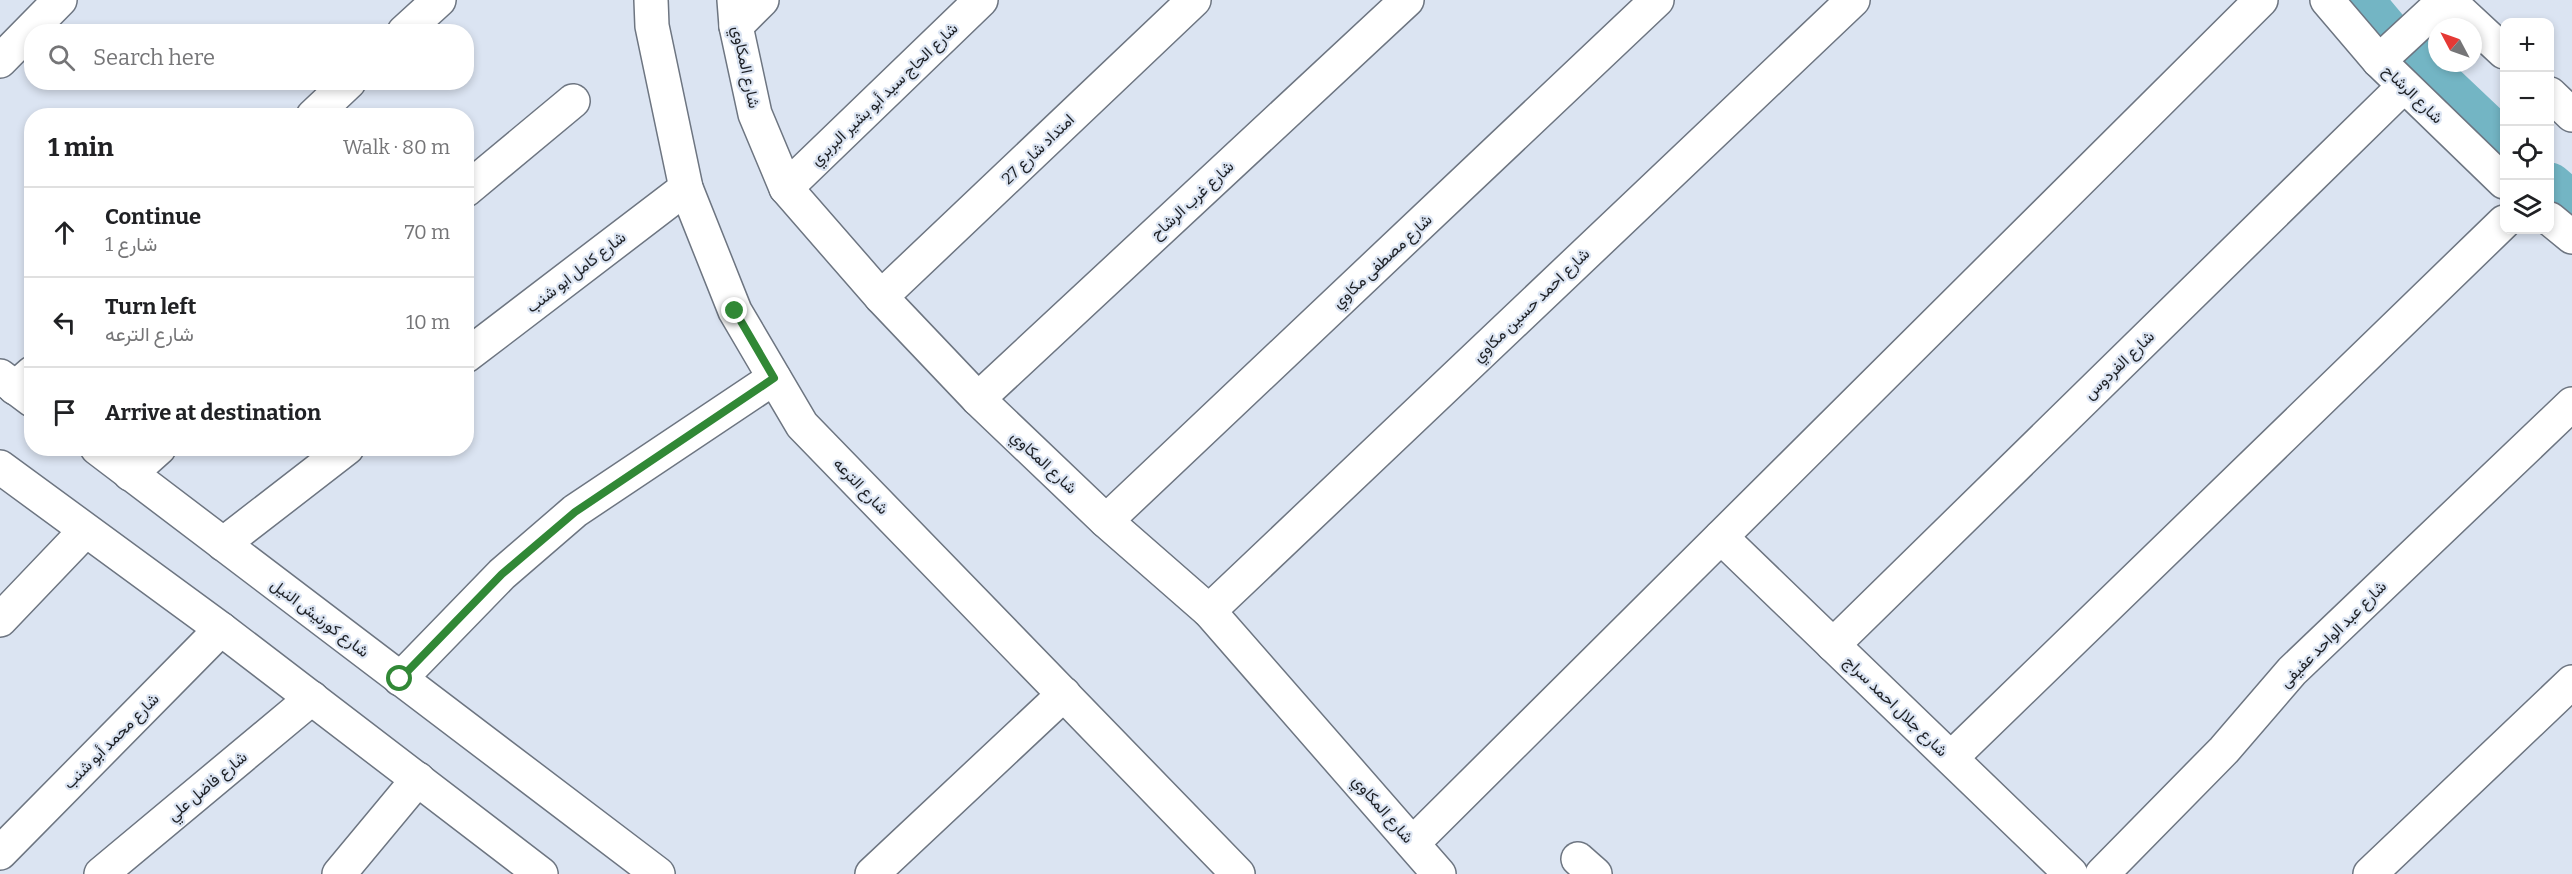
<!DOCTYPE html>
<html lang="en">
<head>
<meta charset="utf-8">
<style>
	body { margin:0; font-family:Bitter,Vazirmatn,serif; background:#f2f2f2; color:#202124 }
	.controls { position:absolute; right:18px; top:18px; display:grid; overflow:hidden; border-radius:12px; box-shadow:0 3px 9px #0003 }
	.controls button { width:54px; height:54px; display:grid; place-items:center; padding:0; border:0; border-bottom:2px solid #e0e0e0; background:#fff; color:#202124; font:30px sans-serif }
	.compass { position:absolute; left:2428px; top:18px; width:54px; height:54px; border-radius:50%; background:#fff; box-shadow:0 3px 9px #0003; rotate:311deg }
	.stop { position:absolute; width:18px; height:18px; margin:-14px; border:4px solid #318836; border-radius:50%; background:#fff }
	.stop.end { background:#318836; border-color:#fff; box-shadow:0 2px 6px #0008 }
	.list { margin:0; padding:0; list-style:none }
	h2 { display:flex; justify-content:space-between; align-items:center; height:78px; margin:0; padding:0 24px; font-size:26px }
	h2 small { font-size:20px; font-weight:400; color:#757577 }
	.list li { display:grid; grid-template-columns:39px 1fr auto; gap:18px; align-items:center; box-sizing:border-box; height:90px; padding:0 24px; border-top:2px solid #e0e0e0 }
	.list b { display:block; font-size:22px; white-space:nowrap }
	.list p { margin:0; font-size:20px; white-space:nowrap; color:#757577 }
	.list em { font-size:20px; font-style:normal; color:#757577 }
	.icon { flex:none; width:33px; height:33px; fill:none; stroke:currentColor; stroke-width:2; stroke-linecap:round; stroke-linejoin:round }
	.map { position:relative; flex:none; width:2572px; height:874px; overflow:hidden }
	.search { position:absolute; background:#fff; box-shadow:0 3px 9px #0003; left:24px; top:24px; width:450px; height:66px; display:flex; align-items:center; gap:15px; box-sizing:border-box; padding:0 21px; border-radius:24px; color:#757577; font-size:22px }
	.panel { position:absolute; background:#fff; box-shadow:0 3px 9px #0003; left:24px; top:108px; width:450px; height:348px; border-radius:24px }
	.map>svg:first-child { display:block }
	.lines { fill:none; stroke-linecap:round; stroke-linejoin:round }
	.canal { stroke:#73b5c4; stroke-width:45 }
	.minor-casing { stroke:#6d7581; stroke-width:36 }
	.highway-casing { stroke:#6d7581; stroke-width:36 }
	.minor { stroke:#fff; stroke-width:33 }
	.highway { stroke:#fff; stroke-width:33 }
	.route { stroke:#318836; stroke-width:8 }
	.labels { text-anchor:middle; dominant-baseline:central; stroke-width:4.5; stroke-linejoin:round; paint-order:stroke }
	.street-label { font-size:16px; fill:#1e2126; stroke:#dbe4f2 }
</style>
</head>
<body>
<div class="map">
<svg width="2572" height="874" viewBox="0 0 2572 874">
	<rect width="100%" height="100%" fill="#dbe4f2"/>
	<g class="lines">
		<!-- canal -->
		<g class="canal">
			<polyline points="2361,0 2391,36 2504,143"/>
			<polyline points="2550,185 2572,204"/>
		</g>
		<!-- minor casing -->
		<g class="minor-casing">
			<g id="minor">
				<polyline points="651,0 652,26 686,188 735,311 802,425 1238,874"/>
				<polyline points="734,0 736,26 755,114 786,188 881,297 978,399 1106,521 1209,611 1439,874"/>
				<polyline points="2327,0 2379,61 2504,182"/>
				<polyline points="2448,0 2504,52"/>
				<polyline points="736,26 762,0"/>
				<polyline points="404,32 439,0"/>
				<polyline points="0,61 60,0"/>
				<polyline points="2379,61 2445,0"/>
				<polyline points="2550,94 2572,115"/>
				<polyline points="313,116 349,82"/>
				<polyline points="786,188 981,0"/>
				<polyline points="466,190 573,101"/>
				<polyline points="2550,219 2572,237"/>
				<polyline points="881,297 1194,0"/>
				<polyline points="466,356 686,188"/>
				<polyline points="15,388 32,373"/>
				<polyline points="978,399 1407,0"/>
				<polyline points="130,474 159,448"/>
				<polyline points="1106,521 1657,0"/>
				<polyline points="1721,537 2071,874"/>
				<polyline points="223,544 347,448"/>
				<polyline points="1209,611 1853,0"/>
				<polyline points="0,620 85,531"/>
				<polyline points="1833,645 2404,86"/>
				<polyline points="400,679 502,574 575,511 774,378"/>
				<polyline points="1951,758 2504,222"/>
				<polyline points="1413,843 2261,0"/>
				<polyline points="0,853 221,629"/>
				<polyline points="1578,859 1595,874"/>
				<polyline points="101,874 312,698"/>
				<polyline points="339,874 418,779"/>
				<polyline points="872,874 1064,694"/>
				<polyline points="2102,874 2224,750 2292,671 2572,404"/>
				<polyline points="2370,874 2572,682"/>
			</g>
		</g>
		<!-- highway casing -->
		<g class="highway-casing">
			<g id="highway">
				<polyline points="0,376 32,400"/>
				<polyline points="97,448 658,874"/>
				<polyline points="0,467 221,629 541,874"/>
			</g>
		</g>
		<!-- minor -->
		<use href="#minor" class="minor"/>
		<!-- highway -->
		<use href="#highway" class="highway"/>
	</g>
	<g class="lines">
		<!-- route -->
		<polyline class="route" points="400,679 502,574 575,512 774,378 735,311"/>
	</g>
	<g class="labels">
		<!-- street labels -->
		<g class="street-label">
			<text transform="translate(746 67) rotate(78)">شارع المكاوي</text>
			<text transform="translate(884 94) rotate(-44)">شارع الحاج سيد أبو بشير البربري</text>
			<text transform="translate(2413 94) rotate(44)">شارع الرشاح</text>
			<text transform="translate(1038 149) rotate(-44)">امتداد شارع 27</text>
			<text transform="translate(1192 200) rotate(-43)">شارع غرب الرشاح</text>
			<text transform="translate(1382 261) rotate(-43)">شارع مصطفى مكاوي</text>
			<text transform="translate(576 272) rotate(-38)">شارع كامل ابو شنب</text>
			<text transform="translate(1531 305) rotate(-44)">شارع احمد حسين مكاوي</text>
			<text transform="translate(2119 365) rotate(-44)">شارع الفردوس</text>
			<text transform="translate(1044 462) rotate(43)">شارع المكاوي</text>
			<text transform="translate(861 486) rotate(46)">شارع الترعه</text>
			<text transform="translate(320 618) rotate(37)">شارع كورنيش النيل</text>
			<text transform="translate(2333 634) rotate(-45)">شارع عبد الواحد عفيفى</text>
			<text transform="translate(1896 706) rotate(44)">شارع جلال احمد سراج</text>
			<text transform="translate(111 741) rotate(-45)">شارع محمد أبو شنب</text>
			<text transform="translate(207 786) rotate(-40)">شارع فاضل علي</text>
			<text transform="translate(1383 809) rotate(49)">شارع المكاوي</text>
		</g>
	</g>
</svg>
<div class="controls">
<button>+</button>
<button>−</button>
<button><svg class="icon" aria-label="locate" viewBox="0 0 24 24"><circle cx="12" cy="12" r="6"/><path d="M12 2v4M12 18v4M2 12h4M18 12h4"/></svg></button>
<button><svg class="icon" aria-label="layers" viewBox="0 0 24 24"><path d="M12 4l9 5-9 5-9-5zM3 14l9 5 9-5"/></svg></button>
</div>
<svg class="compass" viewBox="-18 -18 36 36"><path d="M0-13l5 13h-10z" fill="#e53935"/><path d="M0 13l5-13h-10z" fill="#757577"/></svg>
<div class="stop" style="left:400px;top:679px"></div>
<div class="stop end" style="left:735px;top:311px"></div>
<div class="search"><svg class="icon" aria-label="search" viewBox="0 0 24 24"><circle cx="10" cy="10" r="6"/><path d="M15 15l6 6"/></svg>Search here</div>
<section class="panel">
<h2>1 min<small>Walk · 80 m</small></h2>
<ul class="list">
<li><svg class="icon" aria-label="ahead" viewBox="0 0 24 24"><path d="M12 20V5M6 11l6-6 6 6"/></svg><div><b>Continue</b><p>شارع 1</p></div><em>70 m</em></li>
<li><svg class="icon" aria-label="left" viewBox="0 0 24 24"><path d="M17 20v-9H6M10 6l-5 5 5 5"/></svg><div><b>Turn left</b><p>شارع الترعه</p></div><em>10 m</em></li>
<li><svg class="icon" aria-label="arrive" viewBox="0 0 24 24"><path d="M6 21V4h12l-3 4 3 4H6"/></svg><div><b>Arrive at destination</b></div></li>
</ul>
</section>
</div>
</body>
</html>
